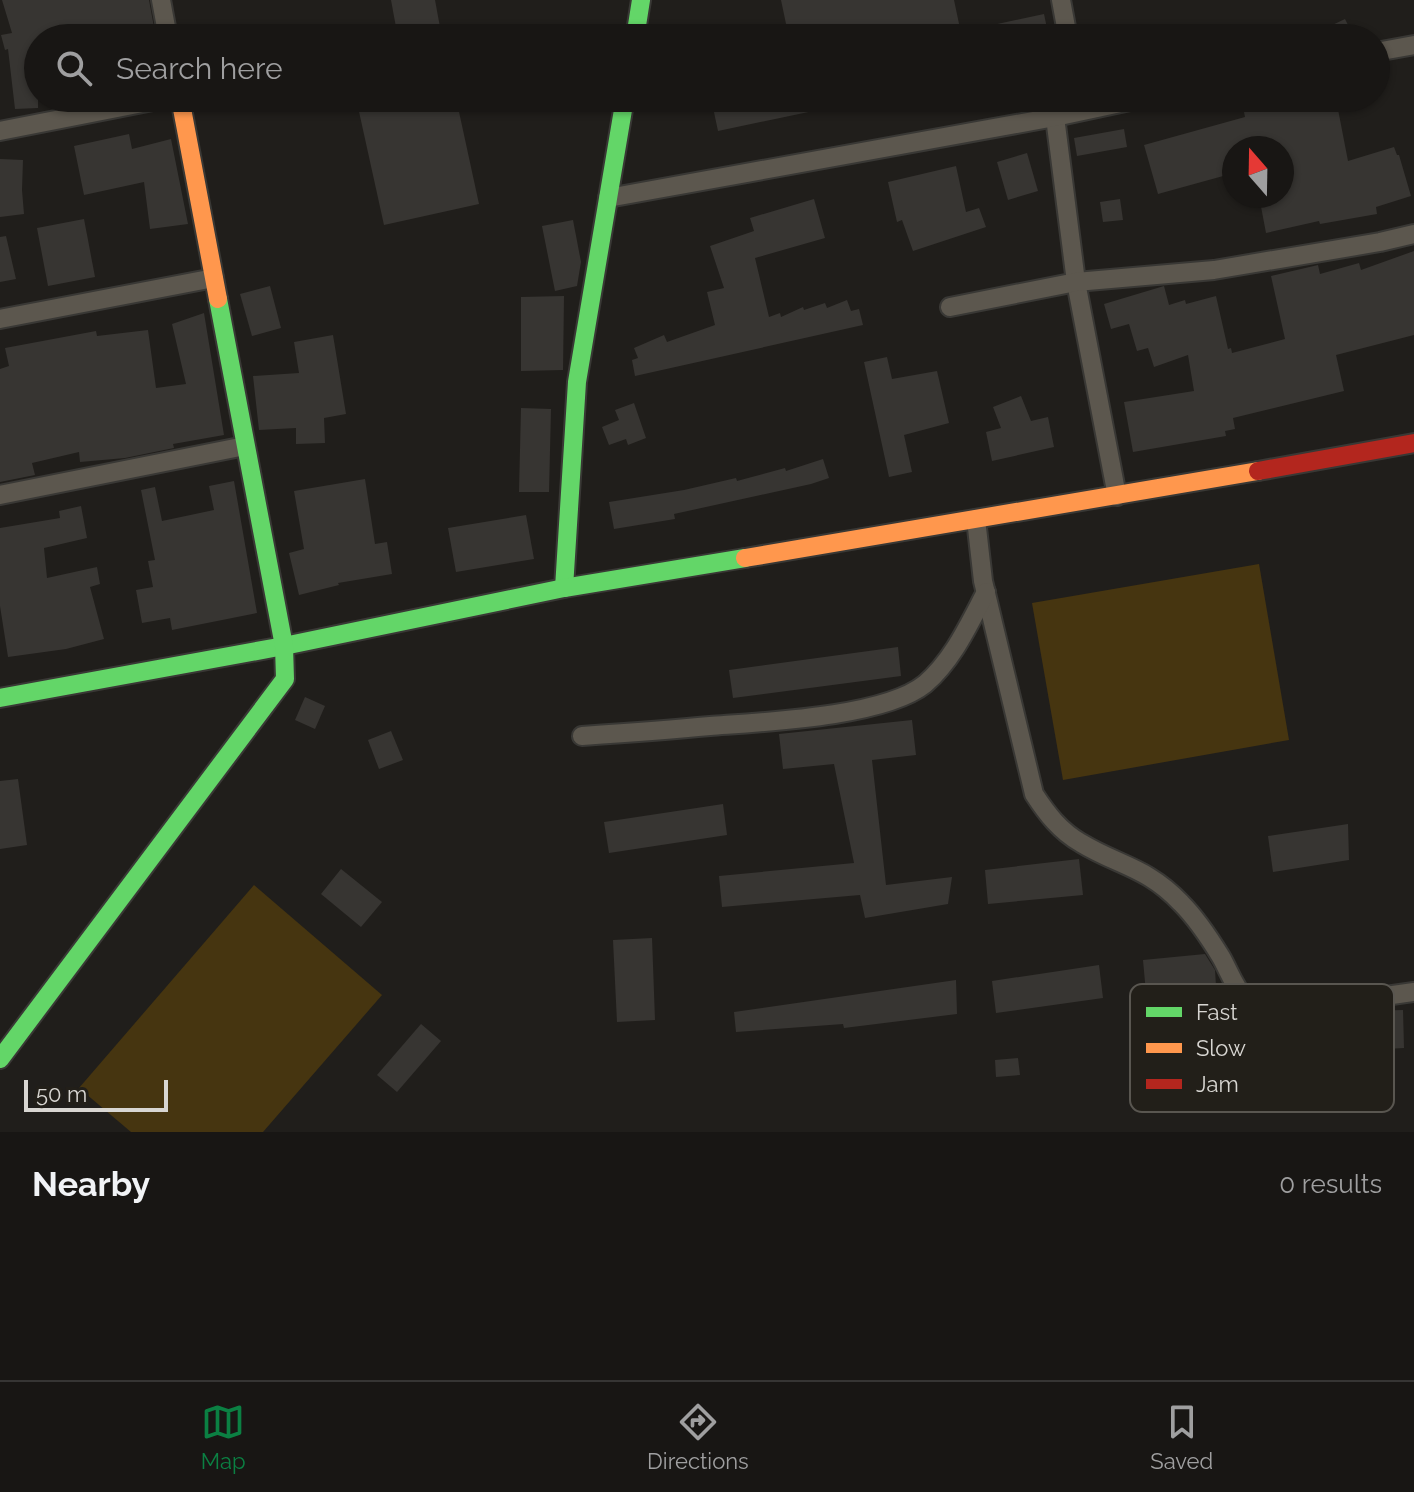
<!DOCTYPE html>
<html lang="en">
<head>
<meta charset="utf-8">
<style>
	body { margin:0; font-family:Raleway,sans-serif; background:#211f1d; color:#f1f3f6 }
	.compass { position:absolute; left:1222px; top:136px; width:72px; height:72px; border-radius:50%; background:#181614; box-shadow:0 2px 6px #0004; rotate:340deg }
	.scale { position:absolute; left:24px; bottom:20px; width:144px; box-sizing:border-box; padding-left:8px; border:4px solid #d8d6d2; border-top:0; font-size:22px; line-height:28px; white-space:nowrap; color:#d8d6d2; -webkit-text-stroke:6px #221f19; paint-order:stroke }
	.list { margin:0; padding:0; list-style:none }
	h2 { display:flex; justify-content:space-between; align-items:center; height:104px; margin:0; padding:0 32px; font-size:34px }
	h2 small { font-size:26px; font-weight:400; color:#9f9fa0 }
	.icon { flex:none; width:44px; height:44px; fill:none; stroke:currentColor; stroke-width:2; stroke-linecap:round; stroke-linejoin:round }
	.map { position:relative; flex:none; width:1414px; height:1132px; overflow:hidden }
	.search { position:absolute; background:#181614; box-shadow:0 2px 6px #0004; left:24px; right:24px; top:24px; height:88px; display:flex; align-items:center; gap:20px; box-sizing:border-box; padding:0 28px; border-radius:44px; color:#9f9fa0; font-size:30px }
	.sheet { height:248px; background:#181614 }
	nav { display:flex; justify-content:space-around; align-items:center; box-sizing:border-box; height:112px; border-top:2px solid #363534; background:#181614; font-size:22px; color:#9f9fa0 }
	nav a { display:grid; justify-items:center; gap:4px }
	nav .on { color:#0b8043 }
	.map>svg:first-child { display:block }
	.green { fill:#463510 }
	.building { fill:#373532 }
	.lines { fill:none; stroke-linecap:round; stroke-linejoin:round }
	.street-casing { stroke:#393835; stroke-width:22 }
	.fast-casing { stroke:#393835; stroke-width:22 }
	.slow-casing { stroke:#393835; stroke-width:22 }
	.jam-casing { stroke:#393835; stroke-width:22 }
	.street { stroke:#5c574e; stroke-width:18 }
	.fast { stroke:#63d668; stroke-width:18 }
	.slow { stroke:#ff974d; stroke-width:18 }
	.jam { stroke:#b3261e; stroke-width:18 }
	.key { fill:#221f19; stroke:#595650; stroke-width:2 }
	.key-label { font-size:22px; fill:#d8d6d2 }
</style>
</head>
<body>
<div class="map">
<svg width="1414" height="1132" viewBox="0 0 1414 1132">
	<rect width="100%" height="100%" fill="#201e1b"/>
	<!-- green -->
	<g class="green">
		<polygon points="1259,564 1289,740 1063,780 1032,603"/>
		<polygon points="254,885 382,995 263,1132 131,1132 79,1088"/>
	</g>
	<!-- building -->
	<g class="building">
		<polygon points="2,0 149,0 156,38 38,38 38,108 15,109 8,49 5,50 1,35 12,33"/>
		<polygon points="391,0 435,0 442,38 398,38"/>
		<polygon points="781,0 954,0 962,38 789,38"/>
		<polygon points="1044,14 1049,38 966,38 965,31"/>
		<polygon points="1345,19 1352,33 1344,37 1305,38"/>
		<polygon points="356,98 456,98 479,204 384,225"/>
		<polygon points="711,98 841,98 842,105 718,131"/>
		<polygon points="1336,99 1348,161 1394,147 1397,155 1399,155 1411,196 1376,207 1377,214 1320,224 1319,221 1266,233 1259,196 1282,196 1282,148 1234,148 1234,173 1158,194 1144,145 1245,117 1244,112 1287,103 1288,108"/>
		<polygon points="1124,129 1127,147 1077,156 1074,138"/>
		<polygon points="129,134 132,149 171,139 188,224 150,229 144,182 84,195 74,146"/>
		<polygon points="1027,153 1038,191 1008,200 997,162"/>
		<polygon points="0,159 23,160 22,190 24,214 0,217"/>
		<polygon points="956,166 966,212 979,208 986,227 913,251 902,220 897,222 888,182"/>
		<polygon points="814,199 825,238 755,258 769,317 780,313 781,317 803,307 804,310 825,303 827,308 847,300 851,311 859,309 863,325 635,376 632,360 638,358 634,348 664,335 667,342 715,325 707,292 724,288 710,246 754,231 750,218"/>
		<polygon points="1120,199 1123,220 1103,222 1100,202"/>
		<polygon points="84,219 95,277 48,286 37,228"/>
		<polygon points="573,220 581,262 577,286 555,291 542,226"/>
		<polygon points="6,236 16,279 0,282 0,237"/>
		<polygon points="1414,251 1414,335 1336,355 1344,391 1233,418 1235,429 1225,431 1226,436 1133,452 1124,402 1194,391 1188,355 1154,367 1148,348 1137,351 1129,324 1111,329 1104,304 1164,286 1169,305 1185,300 1186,304 1216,296 1228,349 1231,348 1232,353 1285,339 1271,276 1318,265 1320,274 1359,263 1361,270"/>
		<polygon points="270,286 281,328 252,336 240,294"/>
		<polygon points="564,296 563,370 521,371 521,297"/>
		<polygon points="204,313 224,435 173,444 174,448 125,458 80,462 79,452 32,463 35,475 0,482 0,369 9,366 5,348 96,331 97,336 148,330 156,388 186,384 172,324"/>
		<polygon points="333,335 346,414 324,418 325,443 296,444 296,428 259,430 253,376 299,373 294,342"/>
		<polygon points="887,357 892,379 937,371 949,423 904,435 912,472 889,477 864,362"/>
		<polygon points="1021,396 1031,421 1048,417 1054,447 992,461 986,432 1001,428 993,407"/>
		<polygon points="634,403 646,438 628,445 626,439 609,445 602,427 619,420 615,410"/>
		<polygon points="521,408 551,409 549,492 519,492"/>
		<polygon points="823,459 829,478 811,484 674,514 675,519 614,529 609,502 684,490 736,478 737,481 785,468 786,471"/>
		<polygon points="365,479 375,544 387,542 392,574 338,583 339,585 299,595 289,553 304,549 294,491"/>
		<polygon points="234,481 257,613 172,630 170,618 142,623 136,590 153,587 148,561 155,560 141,490 155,487 162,521 214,510 209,486"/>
		<polygon points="81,506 87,538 44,548 47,578 97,567 100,584 90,587 104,639 66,649 8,657 0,606 0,528 60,518 59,511"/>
		<polygon points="526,515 534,559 456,572 448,528"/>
		<polygon points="898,647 901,676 733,698 729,670"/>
		<polygon points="305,697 325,706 315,729 295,720"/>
		<polygon points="912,720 916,755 872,760 886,885 952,877 948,904 865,918 860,895 722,907 719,876 854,863 834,764 783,769 779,734"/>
		<polygon points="391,731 403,760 379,769 368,740"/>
		<polygon points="18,779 27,845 0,849 0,781"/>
		<polygon points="723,804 727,835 609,853 604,822"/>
		<polygon points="1348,824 1349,860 1273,872 1268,836"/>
		<polygon points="1079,859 1083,895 988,904 985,870"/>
		<polygon points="341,869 382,902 361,927 321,894"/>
		<polygon points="652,938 655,1020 617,1022 613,940"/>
		<polygon points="1205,954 1215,970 1216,986 1146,993 1143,960"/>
		<polygon points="1099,965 1103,998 996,1013 992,981"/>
		<polygon points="956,980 957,1014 844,1028 843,1024 736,1032 734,1012"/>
		<polygon points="1403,1010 1404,1048 1368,1050 1367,1011"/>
		<polygon points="421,1024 441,1041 397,1092 377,1075"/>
		<polygon points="1018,1058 1020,1075 996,1077 995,1060"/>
	</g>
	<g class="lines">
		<!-- street casing -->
		<g class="street-casing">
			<g id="street">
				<polyline points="161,0 168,38"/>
				<polyline points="1061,0 1068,38"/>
				<polyline points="1376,52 1414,45"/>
				<polyline points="1055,117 1076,282 1117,496"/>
				<polyline points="0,131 168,98"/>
				<polyline points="608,198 1055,117 1144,98"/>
				<polyline points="950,307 1076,282 1214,270 1380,242 1414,234"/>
				<polyline points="0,319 214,278"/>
				<polyline points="0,495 245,446"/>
				<path d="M 976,519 L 983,581 L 1034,794 C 1047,814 1060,831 1081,843 C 1119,866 1147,867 1181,903 C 1196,918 1210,939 1221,957 C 1229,971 1235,989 1246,1000 C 1255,1010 1267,1011 1280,1011 L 1414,992"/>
				<path d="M 582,736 C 625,733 667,730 710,726 C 764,722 884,717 925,684 C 953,660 969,624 986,592"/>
			</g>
		</g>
		<!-- fast casing -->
		<g class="fast-casing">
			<g id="fast">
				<polyline points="635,38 641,0"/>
				<polyline points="564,588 577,382 625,98"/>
				<polyline points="0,698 284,646 564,588 745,558"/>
				<polyline points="0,1059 285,679 284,646 218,299"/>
			</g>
		</g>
		<!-- slow casing -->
		<g class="slow-casing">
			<g id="slow">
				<polyline points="180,98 218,299"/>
				<polyline points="745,558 1258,471"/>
			</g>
		</g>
		<!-- jam casing -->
		<g class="jam-casing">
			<polyline id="jam" points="1258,471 1414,443"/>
		</g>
		<!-- street -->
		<use href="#street" class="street"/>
		<!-- fast -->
		<use href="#fast" class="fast"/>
		<!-- slow -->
		<use href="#slow" class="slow"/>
		<!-- jam -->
		<use href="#jam" class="jam"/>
	</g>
	<!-- legend -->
	<rect x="1130" y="984" width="264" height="128" rx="12" class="key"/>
	<rect x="1146" y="1007" width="36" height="10" fill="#63d668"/>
	<rect x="1146" y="1043" width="36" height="10" fill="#ff974d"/>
	<rect x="1146" y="1079" width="36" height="10" fill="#b3261e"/>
	<g class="key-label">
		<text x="1196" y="1020">Fast</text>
		<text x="1196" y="1056">Slow</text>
		<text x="1196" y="1092">Jam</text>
	</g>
</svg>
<svg class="compass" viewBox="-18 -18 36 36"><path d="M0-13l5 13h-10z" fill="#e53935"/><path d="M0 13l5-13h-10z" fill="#9f9fa0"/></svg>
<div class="scale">50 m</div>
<div class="search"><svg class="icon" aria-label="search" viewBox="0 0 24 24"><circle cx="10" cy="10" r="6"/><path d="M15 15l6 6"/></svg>Search here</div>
</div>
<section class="sheet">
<h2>Nearby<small>0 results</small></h2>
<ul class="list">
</ul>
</section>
<nav>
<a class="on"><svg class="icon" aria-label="map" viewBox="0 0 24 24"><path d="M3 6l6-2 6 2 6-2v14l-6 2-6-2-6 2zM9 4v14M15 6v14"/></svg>Map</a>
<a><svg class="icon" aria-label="directions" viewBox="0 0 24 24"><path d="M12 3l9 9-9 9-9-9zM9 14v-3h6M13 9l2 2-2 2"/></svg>Directions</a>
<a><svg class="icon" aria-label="saved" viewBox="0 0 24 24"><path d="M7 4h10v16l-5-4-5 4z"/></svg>Saved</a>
</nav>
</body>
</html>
